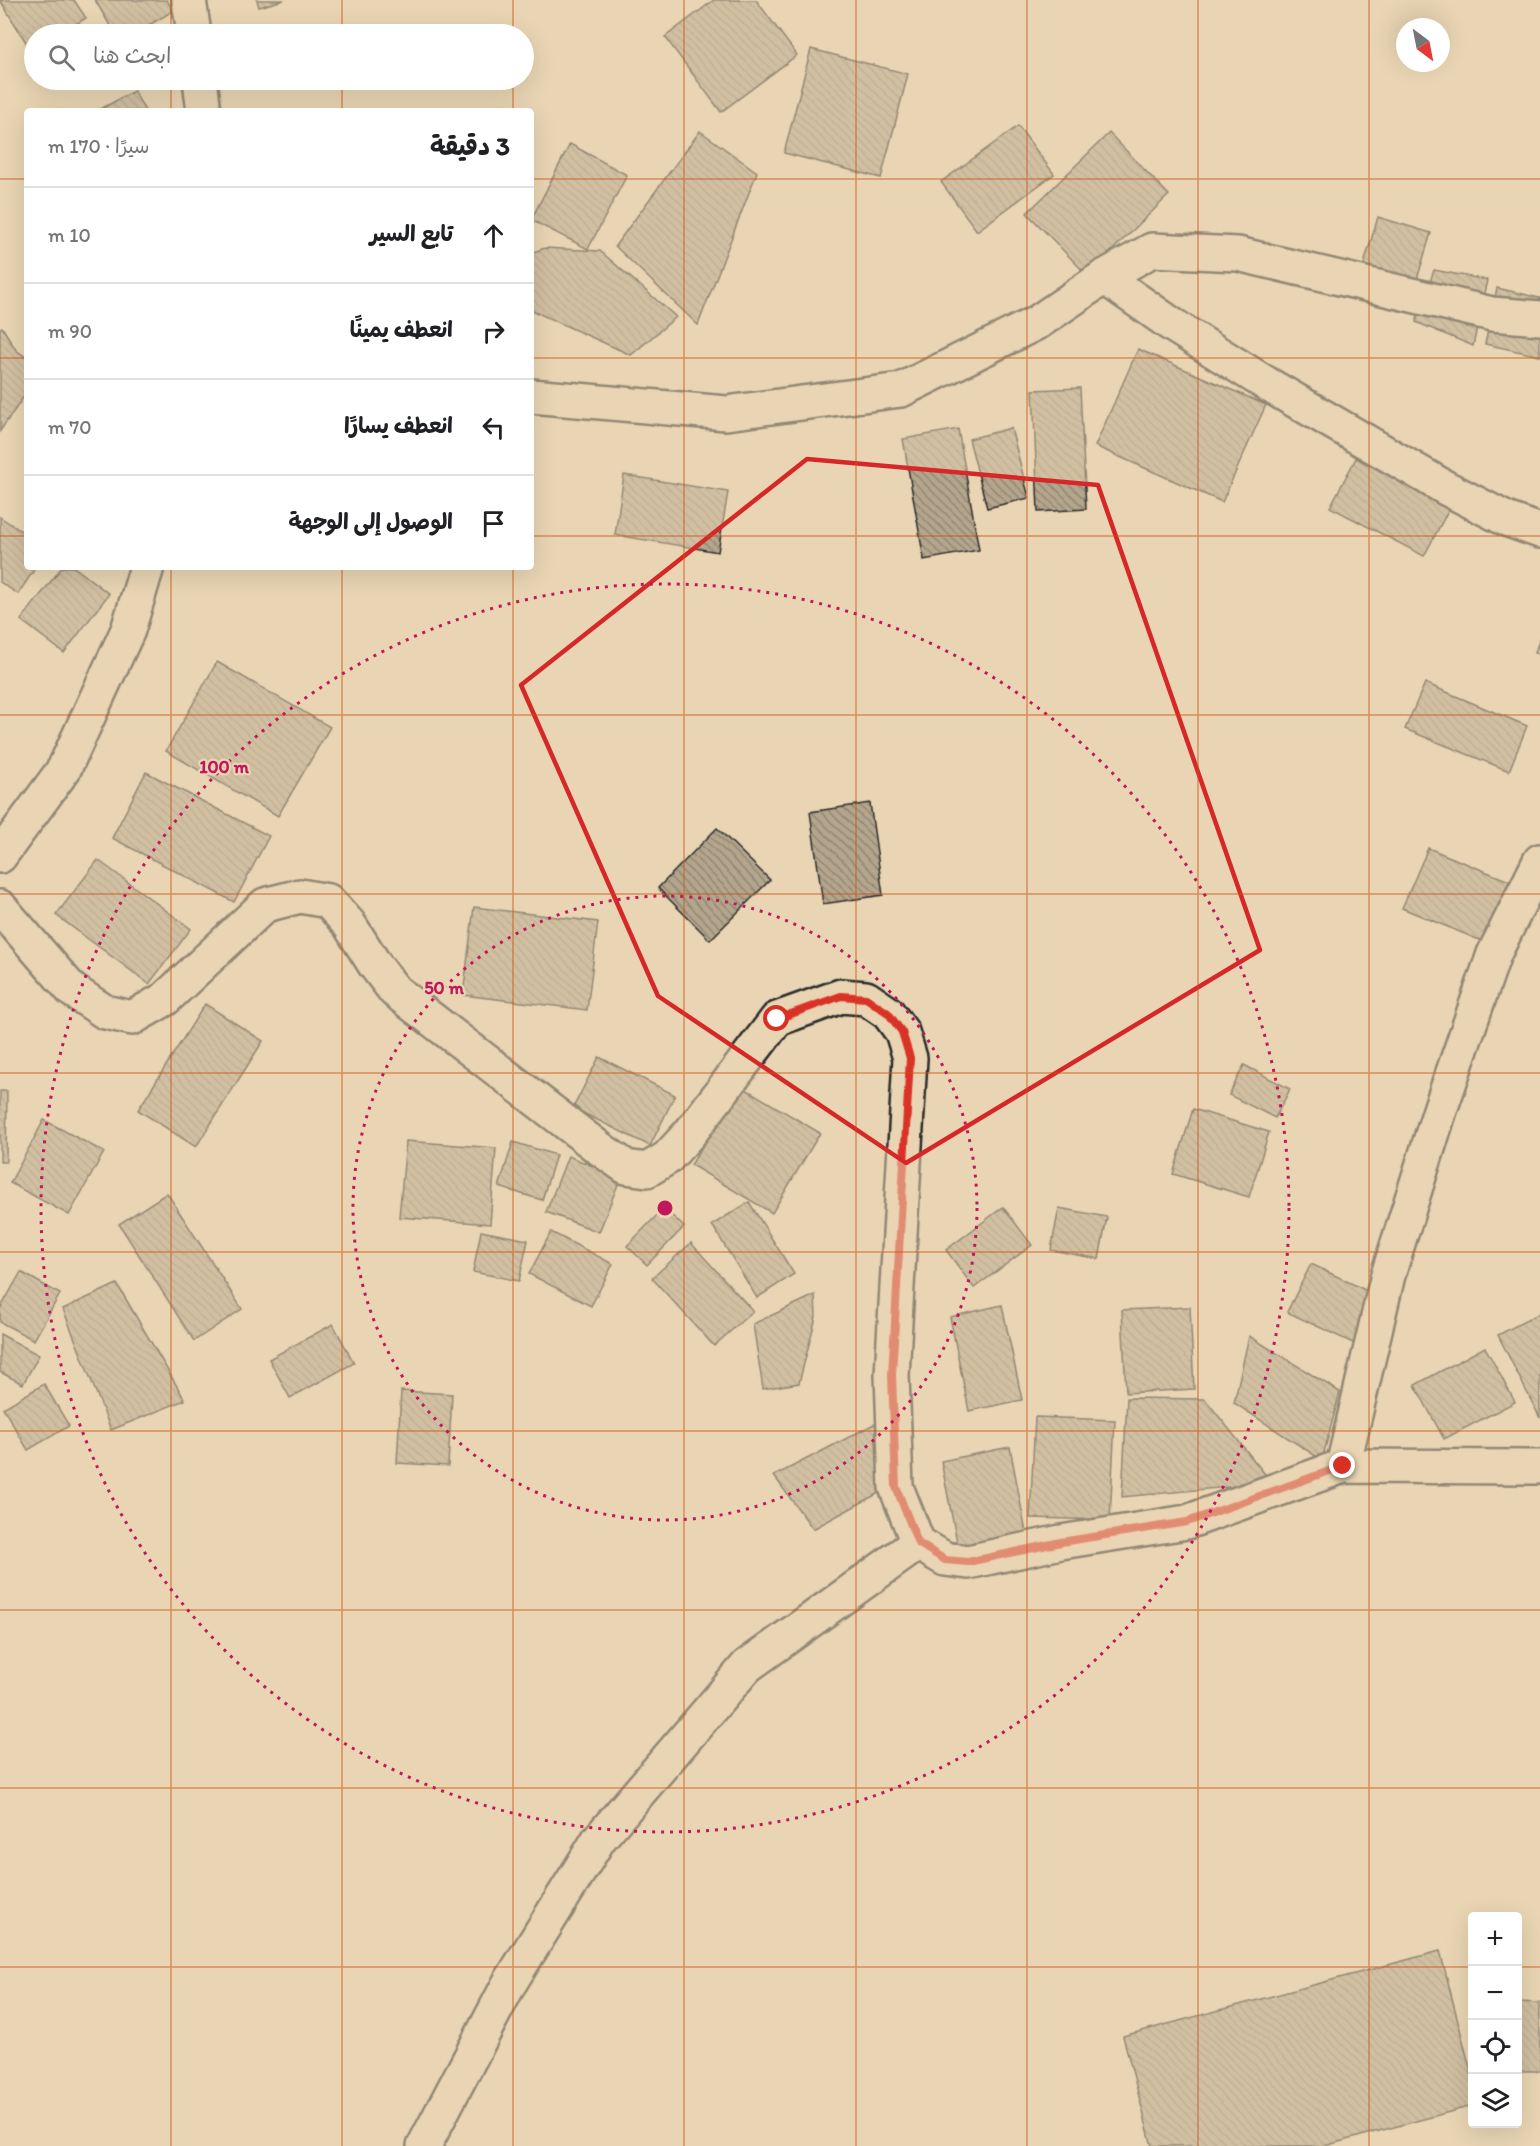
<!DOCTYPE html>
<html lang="ar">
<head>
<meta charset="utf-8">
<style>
	body { margin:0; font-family:Itim,"Playpen Sans Arabic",sans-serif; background:#f2f2f2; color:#202124; direction:rtl }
	.controls { position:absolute; right:18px; bottom:18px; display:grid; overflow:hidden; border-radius:6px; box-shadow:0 6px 24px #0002 }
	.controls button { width:54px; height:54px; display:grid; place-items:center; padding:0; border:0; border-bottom:2px solid #e0e0e0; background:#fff; color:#202124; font:30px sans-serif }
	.compass { position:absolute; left:1396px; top:18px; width:54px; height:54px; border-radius:50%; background:#fff; box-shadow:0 6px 24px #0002; rotate:148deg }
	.stop { position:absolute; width:18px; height:18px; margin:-14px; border:4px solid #d93025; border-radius:50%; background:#fff }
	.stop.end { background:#d93025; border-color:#fff; box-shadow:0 2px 6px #0008 }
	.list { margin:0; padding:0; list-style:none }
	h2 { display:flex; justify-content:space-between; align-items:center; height:78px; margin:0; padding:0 24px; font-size:26px }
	h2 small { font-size:20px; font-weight:400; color:#757577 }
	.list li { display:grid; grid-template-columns:39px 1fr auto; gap:18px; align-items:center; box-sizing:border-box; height:96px; padding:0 24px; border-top:2px solid #e0e0e0 }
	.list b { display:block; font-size:22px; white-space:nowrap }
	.list em { font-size:20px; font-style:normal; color:#757577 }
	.icon { flex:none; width:33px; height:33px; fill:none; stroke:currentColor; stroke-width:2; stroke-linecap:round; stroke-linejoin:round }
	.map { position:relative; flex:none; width:1540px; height:2146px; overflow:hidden; direction:ltr }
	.search { position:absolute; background:#fff; box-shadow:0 6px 24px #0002; left:24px; top:24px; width:510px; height:66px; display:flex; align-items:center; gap:15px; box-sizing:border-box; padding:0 21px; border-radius:33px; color:#757577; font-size:22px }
	.panel { position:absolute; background:#fff; box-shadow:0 6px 24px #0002; left:24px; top:108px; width:510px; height:462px; border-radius:6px; direction:rtl }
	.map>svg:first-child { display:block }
	.building { fill:url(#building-back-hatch); stroke:#2b2b2b; stroke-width:1.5 }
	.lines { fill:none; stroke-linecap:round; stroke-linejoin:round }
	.minor-casing { stroke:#2b2b2b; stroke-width:38 }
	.minor { stroke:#e9d5b3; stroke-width:33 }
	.route { stroke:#d93025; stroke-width:8 }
	.marked { fill:none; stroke:#d62828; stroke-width:4.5; stroke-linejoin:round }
	.grid { fill:none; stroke:#cc5211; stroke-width:1.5; stroke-opacity:0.55 }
	.ring { fill:none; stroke:#c2185b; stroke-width:3; stroke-dasharray:3 6 }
	.centre { fill:#c2185b; stroke:#e9d5b3; stroke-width:3 }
	.ring-label { font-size:18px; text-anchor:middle; font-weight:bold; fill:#c2185b; stroke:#e9d5b3; stroke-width:4.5; stroke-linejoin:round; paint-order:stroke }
</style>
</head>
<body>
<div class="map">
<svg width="1540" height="2146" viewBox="0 0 1540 2146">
	<defs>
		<pattern id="building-back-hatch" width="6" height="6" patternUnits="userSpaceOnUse" patternTransform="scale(1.5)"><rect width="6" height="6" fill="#b4a58d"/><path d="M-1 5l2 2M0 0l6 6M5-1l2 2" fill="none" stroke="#938773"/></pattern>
	</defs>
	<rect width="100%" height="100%" fill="#e9d5b3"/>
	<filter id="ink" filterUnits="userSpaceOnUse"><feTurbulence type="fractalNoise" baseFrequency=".0167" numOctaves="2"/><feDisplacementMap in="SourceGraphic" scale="12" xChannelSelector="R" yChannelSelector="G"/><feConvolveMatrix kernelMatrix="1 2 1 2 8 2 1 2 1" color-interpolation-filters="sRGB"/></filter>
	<g filter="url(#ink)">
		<!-- building -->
		<g class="building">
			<polygon points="0,0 74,0 86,18 60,34 34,34 34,51 32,52"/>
			<polygon points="95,0 167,0 173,11 134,34 115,34"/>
			<polygon points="257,0 284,0 259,7"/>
			<polygon points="714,0 756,0 797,55 721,112 665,37"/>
			<polygon points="811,49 908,74 881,178 784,153"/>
			<polygon points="134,91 145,111 97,111"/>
			<polygon points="1018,126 1054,174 977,231 941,182"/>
			<polygon points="700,131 757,172 698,325 615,246"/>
			<polygon points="1109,133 1169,195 1087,275 1027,213"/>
			<polygon points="570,144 627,175 588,249 531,220"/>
			<polygon points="1378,217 1431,233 1408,309 1355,294"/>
			<polygon points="545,248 600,251 676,317 631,355 531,310 531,253"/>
			<polygon points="1434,270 1487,280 1473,346 1416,322"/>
			<polygon points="1497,288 1540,298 1540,356 1485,344"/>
			<polygon points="2,327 16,350 27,358 27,392 0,431 0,328"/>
			<polygon points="1138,349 1266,405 1222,502 1095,446"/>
			<polygon points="1080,388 1086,509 1038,512 1033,390"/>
			<polygon points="1011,428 1029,498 987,508 969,439"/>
			<polygon points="958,429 979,550 924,560 903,439"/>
			<polygon points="1356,458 1450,507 1424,556 1330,507"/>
			<polygon points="624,475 728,492 718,552 615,535"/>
			<polygon points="0,517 27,535 27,567 36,567 18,594 0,582"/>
			<polygon points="62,567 74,567 109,594 64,653 21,620"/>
			<polygon points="1540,636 1540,654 1535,653"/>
			<polygon points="217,662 330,727 278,816 166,751"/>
			<polygon points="1425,683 1527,726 1509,771 1405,729"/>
			<polygon points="146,772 269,836 234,902 112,838"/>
			<polygon points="870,803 883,895 823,904 810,812"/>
			<polygon points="717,828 770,880 710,940 658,888"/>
			<polygon points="1428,848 1509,881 1484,942 1402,908"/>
			<polygon points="98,860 191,929 149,984 56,915"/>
			<polygon points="474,907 598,922 587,1010 463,995"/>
			<polygon points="205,1004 263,1041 196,1147 138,1110"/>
			<polygon points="599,1057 675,1095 650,1146 573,1108"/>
			<polygon points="1244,1065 1290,1089 1275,1118 1229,1095"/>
			<polygon points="739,1085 820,1133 772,1213 691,1165"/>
			<polygon points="0,1091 7,1091 6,1162 0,1162"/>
			<polygon points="1193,1109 1269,1132 1249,1197 1173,1174"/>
			<polygon points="44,1120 104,1152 69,1215 10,1183"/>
			<polygon points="406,1141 496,1148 490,1224 399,1217"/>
			<polygon points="513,1142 556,1155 542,1200 499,1187"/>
			<polygon points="568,1156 621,1177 599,1232 546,1212"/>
			<polygon points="167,1193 242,1309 194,1341 119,1224"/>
			<polygon points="749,1202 794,1274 757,1298 712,1225"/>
			<polygon points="1003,1207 1032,1245 974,1288 946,1250"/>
			<polygon points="664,1208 684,1227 647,1265 627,1246"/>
			<polygon points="1059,1208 1107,1217 1099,1259 1051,1250"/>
			<polygon points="481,1231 528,1240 519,1281 473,1272"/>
			<polygon points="551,1232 613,1264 591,1306 529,1274"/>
			<polygon points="691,1243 753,1311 714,1346 652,1278"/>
			<polygon points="1311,1264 1378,1296 1355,1344 1287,1312"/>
			<polygon points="21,1272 60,1294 34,1340 0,1322 0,1309"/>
			<polygon points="117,1284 185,1400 111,1430 63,1309"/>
			<polygon points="815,1295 816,1317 799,1383 763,1389 753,1324"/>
			<polygon points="1002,1305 1022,1400 969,1411 950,1317"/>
			<polygon points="1190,1307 1194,1389 1126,1393 1122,1310"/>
			<polygon points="1540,1313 1540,1418 1498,1335"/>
			<polygon points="333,1324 354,1363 290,1398 269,1359"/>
			<polygon points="0,1334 39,1355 23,1384 0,1372"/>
			<polygon points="1249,1336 1340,1392 1322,1460 1234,1403"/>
			<polygon points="1485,1347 1515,1402 1444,1439 1415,1385"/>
			<polygon points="44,1384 69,1426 28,1450 3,1408"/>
			<polygon points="401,1391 452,1394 448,1466 397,1463"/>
			<polygon points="1127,1398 1205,1399 1272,1483 1122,1497"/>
			<polygon points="1035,1417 1115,1420 1110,1520 1030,1518"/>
			<polygon points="880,1421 888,1488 813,1529 774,1476"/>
			<polygon points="1010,1447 1027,1538 959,1552 941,1461"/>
			<polygon points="1440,1951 1472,2076 1472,2106 1324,2146 1152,2146 1123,2036"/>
			<polygon points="1518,2002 1540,2003 1540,2071 1518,2071"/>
		</g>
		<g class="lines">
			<!-- minor casing -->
			<g class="minor-casing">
				<g id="minor">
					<polyline points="189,0 194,34"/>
					<polyline points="200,80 204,111"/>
					<polyline points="1104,277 1152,250 1238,254 1492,314 1540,318"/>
					<polyline points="531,396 726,413 901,390 1038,322 1104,277 1171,324 1267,384 1444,487 1506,519 1540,531"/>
					<polyline points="0,856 64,769 128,630 147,567"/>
					<polyline points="0,907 72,990 105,1012 132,1018 165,999 265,905 300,896 328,901 349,924 375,965 395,991 599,1148 626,1167 647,1170 667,1158 690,1133 777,1019 841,996 866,998 888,1013 902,1032 910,1058 892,1375 896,1487 918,1543 945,1559 968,1562 1061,1542 1187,1522 1343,1466 1540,1467"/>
					<polyline points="1343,1466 1388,1275 1440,1110 1494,954 1540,861"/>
					<polyline points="424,2146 509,1984 599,1839 747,1666 918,1543"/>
				</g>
			</g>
			<!-- minor -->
			<use href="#minor" class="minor"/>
		</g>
	</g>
	<g class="lines" filter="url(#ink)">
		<!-- route -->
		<polyline class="route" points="777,1019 841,996 866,998 888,1013 902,1032 910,1058 892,1375 896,1487 918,1543 945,1560 968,1562 1061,1542 1187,1522 1343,1466"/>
	</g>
	<!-- marked area -->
	<path d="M0 0H1540V2146H0ZM 807,459 L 1098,485 L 1260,950 L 906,1163 L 658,996 L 521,685 Z" fill="#e9d5b3" fill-opacity=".55" fill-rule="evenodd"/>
	<path class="marked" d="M 807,459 L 1098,485 L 1260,950 L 906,1163 L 658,996 L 521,685 Z"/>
	<!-- grid -->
	<path class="grid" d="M 171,0 L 171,34M 342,0 L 342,34M 513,0 L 513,34M 684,0 L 684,2146M 856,0 L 856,2146M 1027,0 L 1027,2146M 1198,0 L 1198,2146M 1369,0 L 1369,2146M 171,80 L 171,111M 342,80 L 342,111M 513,80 L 513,111M 0,179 L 27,179M 531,179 L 1540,179M 0,358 L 27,358M 531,358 L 1540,358M 0,536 L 27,536M 531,536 L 1540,536M 171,567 L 171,2146M 342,567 L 342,2146M 513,567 L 513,2146M 0,715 L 1540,715M 0,894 L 1540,894M 0,1073 L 1540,1073M 0,1252 L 1540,1252M 0,1431 L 1540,1431M 0,1610 L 1540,1610M 0,1788 L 1540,1788M 0,1967 L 1472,1967M 1518,1967 L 1540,1967"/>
	<!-- distance rings -->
	<g class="ring">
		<circle cx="665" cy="1208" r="312"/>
		<circle cx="665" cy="1208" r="624"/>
	</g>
	<circle cx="665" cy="1208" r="9" class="centre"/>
	<g class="ring-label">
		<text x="224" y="773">100 m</text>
		<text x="444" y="994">50 m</text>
	</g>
</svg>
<div class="controls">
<button>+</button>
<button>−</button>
<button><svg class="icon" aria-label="locate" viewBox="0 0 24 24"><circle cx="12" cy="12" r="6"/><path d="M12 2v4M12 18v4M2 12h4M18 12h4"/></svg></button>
<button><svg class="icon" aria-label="layers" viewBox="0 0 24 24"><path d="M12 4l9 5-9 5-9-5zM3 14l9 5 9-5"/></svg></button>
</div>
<svg class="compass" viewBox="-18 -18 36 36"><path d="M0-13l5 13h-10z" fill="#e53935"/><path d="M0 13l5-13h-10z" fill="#757577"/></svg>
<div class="stop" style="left:777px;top:1019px"></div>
<div class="stop end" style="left:1343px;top:1466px"></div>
<div class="search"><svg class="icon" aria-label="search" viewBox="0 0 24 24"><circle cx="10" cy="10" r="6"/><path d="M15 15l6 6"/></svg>ابحث هنا</div>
<section class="panel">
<h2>3 دقيقة<small>سيرًا · 170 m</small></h2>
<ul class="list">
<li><svg class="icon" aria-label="ahead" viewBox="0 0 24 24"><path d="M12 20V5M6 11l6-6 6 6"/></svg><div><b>تابع السير</b></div><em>10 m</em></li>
<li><svg class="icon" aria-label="right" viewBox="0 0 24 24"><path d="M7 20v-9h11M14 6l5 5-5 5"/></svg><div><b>انعطف يمينًا</b></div><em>90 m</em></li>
<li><svg class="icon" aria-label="left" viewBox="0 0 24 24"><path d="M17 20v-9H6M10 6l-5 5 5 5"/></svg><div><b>انعطف يسارًا</b></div><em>70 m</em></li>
<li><svg class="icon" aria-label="arrive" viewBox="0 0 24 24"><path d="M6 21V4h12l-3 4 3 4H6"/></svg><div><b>الوصول إلى الوجهة</b></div></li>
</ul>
</section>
</div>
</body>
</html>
